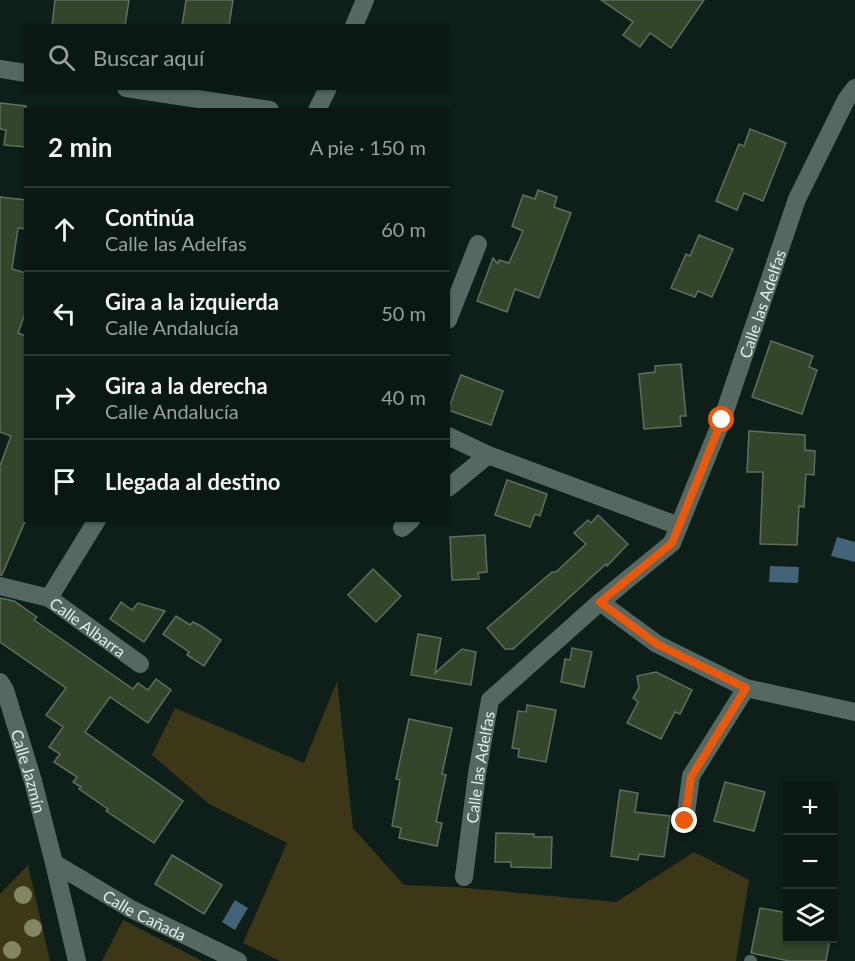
<!DOCTYPE html>
<html lang="es">
<head>
<meta charset="utf-8">
<style>
	body { margin:0; font-family:Lato,sans-serif; background:#182421; color:#f1f3f6 }
	.controls { position:absolute; right:18px; bottom:18px; display:grid; overflow:hidden; border-radius:0px; box-shadow:0 2px 4px #0004 }
	.controls button { width:54px; height:54px; display:grid; place-items:center; padding:0; border:0; border-bottom:2px solid #2a3633; background:#0a1713; color:#f1f3f6; font:30px sans-serif }
	.stop { position:absolute; width:18px; height:18px; margin:-14px; border:4px solid #ea580c; border-radius:50%; background:#fff }
	.stop.end { background:#ea580c; border-color:#fff; box-shadow:0 2px 6px #0008 }
	.list { margin:0; padding:0; list-style:none }
	h2 { display:flex; justify-content:space-between; align-items:center; height:78px; margin:0; padding:0 24px; font-size:26px }
	h2 small { font-size:20px; font-weight:400; color:#999fa0 }
	.list li { display:grid; grid-template-columns:39px 1fr auto; gap:18px; align-items:center; box-sizing:border-box; height:84px; padding:0 24px; border-top:2px solid #2a3633 }
	.list b { display:block; font-size:22px; white-space:nowrap }
	.list p { margin:0; font-size:20px; white-space:nowrap; color:#999fa0 }
	.list em { font-size:20px; font-style:normal; color:#999fa0 }
	.icon { flex:none; width:33px; height:33px; fill:none; stroke:currentColor; stroke-width:2; stroke-linecap:round; stroke-linejoin:round }
	.map { position:relative; flex:none; width:855px; height:961px; overflow:hidden }
	.search { position:absolute; background:#0a1713; box-shadow:0 2px 4px #0004; left:24px; top:24px; width:426px; height:66px; display:flex; align-items:center; gap:15px; box-sizing:border-box; padding:0 21px; border-radius:0px; color:#999fa0; font-size:22px }
	.panel { position:absolute; background:#0a1713; box-shadow:0 2px 4px #0004; left:24px; top:108px; width:426px; height:414px; border-radius:0px }
	.map>svg:first-child { display:block }
	.green { fill:#3c3817 }
	.water { fill:#416479 }
	.building { fill:#33462a; stroke:#636d5f; stroke-width:1.5 }
	.lines { fill:none; stroke-linecap:round; stroke-linejoin:round }
	.service { stroke:#556861; stroke-width:12 }
	.minor { stroke:#556861; stroke-width:18 }
	.tertiary { stroke:#556861; stroke-width:18 }
	.tree { fill:#838660 }
	.route { stroke:#ea580c; stroke-width:8 }
	.labels { text-anchor:middle; dominant-baseline:central; stroke-width:4.5; stroke-linejoin:round; paint-order:stroke }
	.street-label { font-size:16px; fill:#e4eeea; stroke:#030705 }
</style>
</head>
<body>
<div class="map">
<svg width="855" height="961" viewBox="0 0 855 961">
	<rect width="100%" height="100%" fill="#0e1f19"/>
	<!-- green -->
	<g class="green">
		<polygon points="337,681 353,828 404,885 455,887 616,902 694,852 749,880 736,961 280,961 243,943 287,843 209,804 152,755 175,708 304,763"/>
		<polygon points="28,865 50,961 0,961 0,894"/>
		<polygon points="123,920 202,961 102,961"/>
	</g>
	<!-- water -->
	<g class="water">
		<polygon points="837,537 855,542 855,562 831,556"/>
		<polygon points="770,566 799,567 798,583 769,582"/>
		<polygon points="235,900 248,908 235,930 222,922"/>
	</g>
	<!-- building -->
	<g class="building">
		<polygon points="55,0 129,0 125,26 52,26"/>
		<polygon points="186,0 233,0 229,26 182,26"/>
		<polygon points="601,0 704,0 671,48 650,33 640,47 623,35 633,22"/>
		<polygon points="0,103 26,106 26,147 4,145 6,130 0,129"/>
		<polygon points="750,129 786,143 763,201 744,193 737,210 716,201 739,144 744,146"/>
		<polygon points="538,190 557,197 554,207 571,213 539,298 515,289 507,312 477,301 493,258 498,264 499,260 509,263 523,231 512,226 523,195 535,199"/>
		<polygon points="0,197 26,200 26,229 18,228 12,269 26,273 26,311 18,333 26,336 26,519 2,575 0,575 0,466 11,436 0,432"/>
		<polygon points="699,235 733,249 712,297 698,291 695,297 671,288 686,254 690,256"/>
		<polygon points="771,341 813,356 809,367 817,370 802,414 752,397"/>
		<polygon points="681,364 686,416 680,416 681,426 644,429 639,374 655,372 655,366"/>
		<polygon points="461,375 503,391 491,425 448,410"/>
		<polygon points="749,431 805,435 805,450 815,451 814,475 806,474 804,507 799,506 797,545 760,544 763,472 747,472"/>
		<polygon points="507,480 547,494 540,516 535,514 530,527 495,515"/>
		<polygon points="598,515 628,544 607,566 606,564 513,649 505,649 487,628 552,572 556,572 586,544 574,533 588,520 591,523"/>
		<polygon points="485,535 487,572 478,573 479,579 452,580 450,537"/>
		<polygon points="373,569 401,596 376,622 348,595"/>
		<polygon points="0,598 14,601 37,617 34,620 133,689 138,683 148,690 156,679 171,690 148,723 110,697 85,732 183,801 154,843 106,811 108,809 79,789 81,787 73,782 77,777 54,762 60,754 49,747 63,727 46,715 66,688 0,642"/>
		<polygon points="121,602 132,610 138,603 165,611 144,642 110,619"/>
		<polygon points="176,616 190,625 193,622 201,626 221,640 204,666 187,655 189,652 163,634"/>
		<polygon points="418,634 441,638 435,673 462,649 476,652 471,685 411,675"/>
		<polygon points="572,648 592,652 584,687 561,682 565,659 570,660"/>
		<polygon points="656,672 692,690 680,714 675,712 661,739 627,723 638,702 633,698 639,688 637,676"/>
		<polygon points="527,705 556,710 546,762 518,757 519,749 512,748 518,711 526,712"/>
		<polygon points="409,719 452,728 442,774 446,775 436,822 442,823 437,846 399,838 401,828 392,826 400,780 396,779"/>
		<polygon points="725,782 765,792 754,831 714,821"/>
		<polygon points="620,790 638,793 635,812 670,816 664,857 639,854 638,860 611,856"/>
		<polygon points="496,833 534,834 534,837 552,837 551,868 511,867 511,862 495,862"/>
		<polygon points="172,855 222,885 204,914 155,884"/>
		<polygon points="760,908 788,913 788,939 830,939 826,961 789,961 751,953"/>
	</g>
	<g class="lines">
		<!-- service -->
		<polyline class="service" points="750,961 751,961"/>
		<!-- minor -->
		<g class="minor">
			<polyline points="354,26 365,0"/>
			<polyline points="0,69 26,73"/>
			<polyline points="126,88 270,110"/>
			<polyline points="317,110 328,88"/>
			<polyline points="448,320 478,244"/>
			<polyline points="448,436 488,455 679,526"/>
			<polyline points="448,488 488,455"/>
			<polyline points="402,528 411,520"/>
			<path id="s1" d="M 0,586 L 49,598 L 140,664"/>
			<polyline points="49,598 97,520"/>
			<polyline points="600,602 657,644 746,688 855,712"/>
			<polyline points="685,821 691,776 746,688"/>
			<polyline points="54,863 77,961"/>
			<path id="s2" d="M 464,877 L 477,774 L 490,700 L 600,602 L 672,543 L 722,420 L 797,199 L 846,100 L 855,88"/>
		</g>
		<!-- tertiary -->
		<path class="tertiary" id="s3" d="M 0,682 L 5,690 L 33,781 L 54,863 L 131,909 L 238,961"/>
	</g>
	<!-- trees -->
	<g class="tree">
		<circle cx="23" cy="895" r="9"/>
		<circle cx="33" cy="928" r="9"/>
		<circle cx="12" cy="950" r="9"/>
	</g>
	<g class="lines">
		<!-- route -->
		<polyline class="route" points="685,821 691,777 746,688 657,644 600,602 672,543 722,420"/>
	</g>
	<g class="labels">
		<!-- street labels -->
		<g class="street-label">
			<text stroke="none"><textPath href="#s2" startOffset="675">Calle las Adelfas</textPath></text>
			<text stroke="none"><textPath href="#s1" startOffset="99">Calle Albarra</textPath></text>
			<text stroke="none"><textPath href="#s2" startOffset="111">Calle las Adelfas</textPath></text>
			<text stroke="none"><textPath href="#s3" startOffset="94">Calle Jazmín</textPath></text>
			<text stroke="none"><textPath href="#s3" startOffset="294">Calle Cañada</textPath></text>
		</g>
	</g>
</svg>
<div class="controls">
<button>+</button>
<button>−</button>
<button><svg class="icon" aria-label="layers" viewBox="0 0 24 24"><path d="M12 4l9 5-9 5-9-5zM3 14l9 5 9-5"/></svg></button>
</div>
<div class="stop" style="left:722px;top:420px"></div>
<div class="stop end" style="left:685px;top:821px"></div>
<div class="search"><svg class="icon" aria-label="search" viewBox="0 0 24 24"><circle cx="10" cy="10" r="6"/><path d="M15 15l6 6"/></svg>Buscar aquí</div>
<section class="panel">
<h2>2 min<small>A pie · 150 m</small></h2>
<ul class="list">
<li><svg class="icon" aria-label="ahead" viewBox="0 0 24 24"><path d="M12 20V5M6 11l6-6 6 6"/></svg><div><b>Continúa</b><p>Calle las Adelfas</p></div><em>60 m</em></li>
<li><svg class="icon" aria-label="left" viewBox="0 0 24 24"><path d="M17 20v-9H6M10 6l-5 5 5 5"/></svg><div><b>Gira a la izquierda</b><p>Calle Andalucía</p></div><em>50 m</em></li>
<li><svg class="icon" aria-label="right" viewBox="0 0 24 24"><path d="M7 20v-9h11M14 6l5 5-5 5"/></svg><div><b>Gira a la derecha</b><p>Calle Andalucía</p></div><em>40 m</em></li>
<li><svg class="icon" aria-label="arrive" viewBox="0 0 24 24"><path d="M6 21V4h12l-3 4 3 4H6"/></svg><div><b>Llegada al destino</b></div></li>
</ul>
</section>
</div>
</body>
</html>
